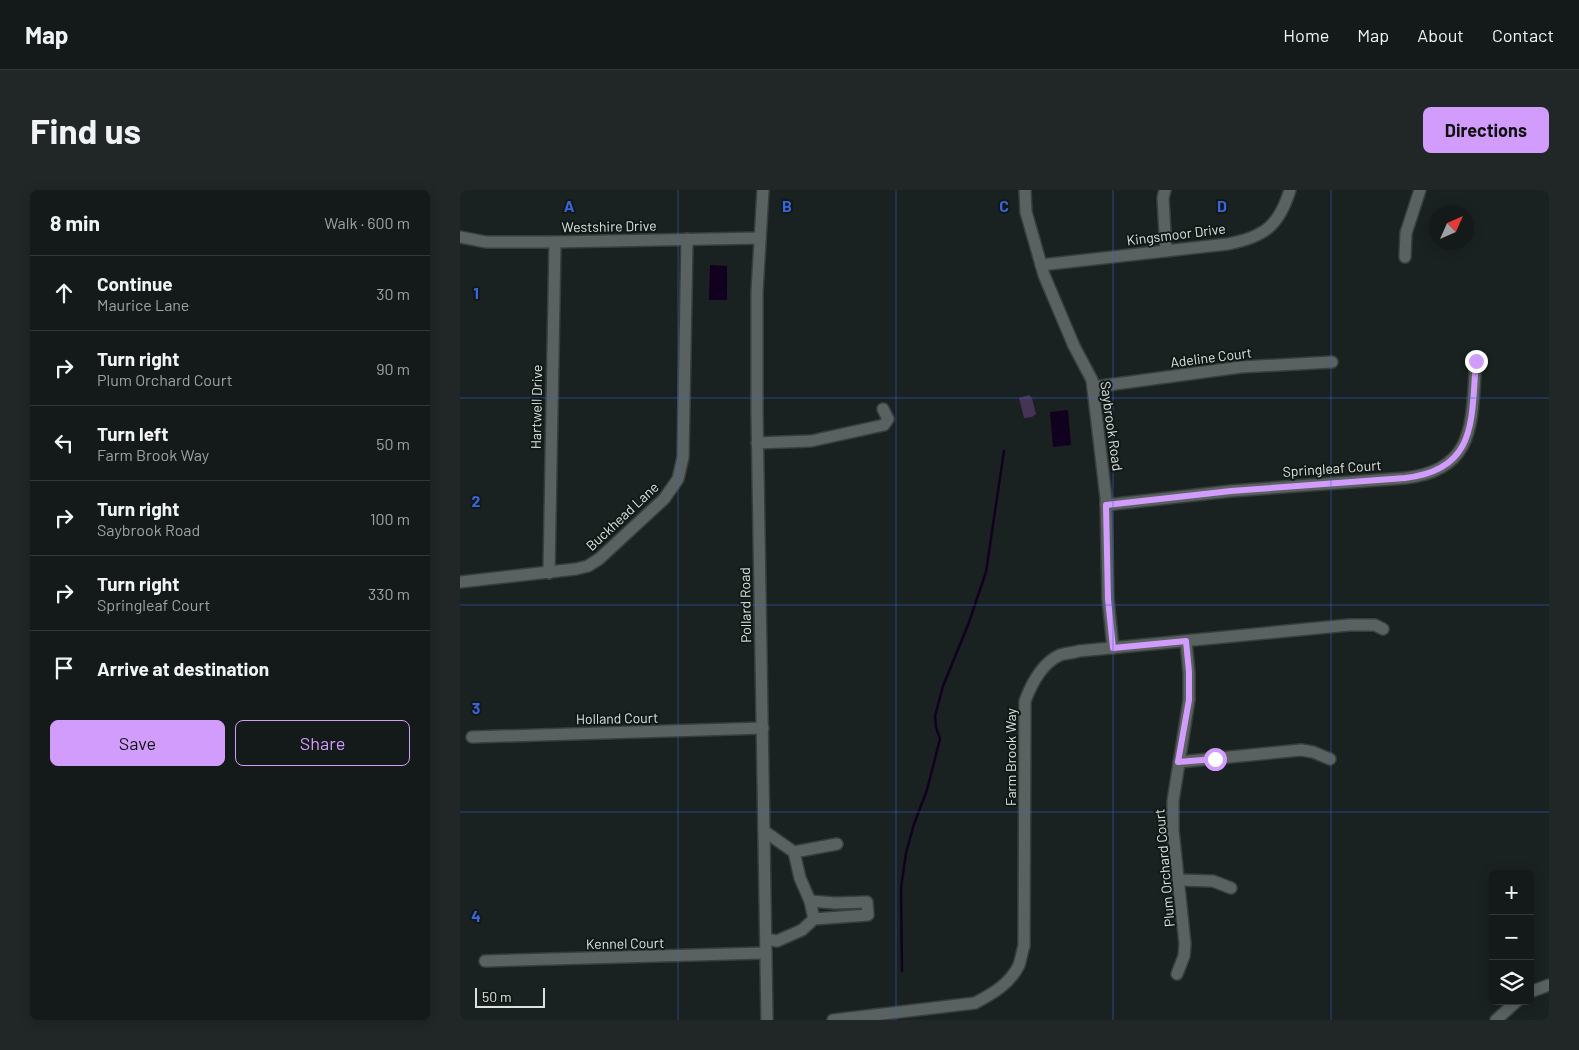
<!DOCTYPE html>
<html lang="en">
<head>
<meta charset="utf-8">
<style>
	body { margin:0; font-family:Barlow,sans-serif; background:#212726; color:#f1f3f6 }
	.controls { position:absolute; right:15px; bottom:15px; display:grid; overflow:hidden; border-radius:8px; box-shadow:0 2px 12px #0003 }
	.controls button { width:45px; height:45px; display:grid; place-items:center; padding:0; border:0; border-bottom:1px solid #333838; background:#141a19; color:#f1f3f6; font:25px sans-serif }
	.compass { position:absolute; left:969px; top:15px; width:45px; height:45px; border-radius:50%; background:#141a19; box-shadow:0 2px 12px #0003; rotate:45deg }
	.scale { position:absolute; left:15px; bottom:12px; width:70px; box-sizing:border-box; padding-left:5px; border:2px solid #dce1e0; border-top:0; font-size:14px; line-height:18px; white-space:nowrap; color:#dce1e0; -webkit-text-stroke:4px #111917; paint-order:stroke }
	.stop { position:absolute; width:15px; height:15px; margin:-11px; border:4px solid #d29cfd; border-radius:50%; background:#fff }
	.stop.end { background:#d29cfd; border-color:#fff; box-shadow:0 1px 5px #0008 }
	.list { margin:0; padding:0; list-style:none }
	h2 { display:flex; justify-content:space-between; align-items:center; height:65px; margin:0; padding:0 20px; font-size:21px }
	h2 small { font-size:16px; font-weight:400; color:#9da1a2 }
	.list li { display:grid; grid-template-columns:32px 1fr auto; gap:15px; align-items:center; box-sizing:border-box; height:75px; padding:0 20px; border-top:1px solid #333838 }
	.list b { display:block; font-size:19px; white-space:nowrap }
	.list p { margin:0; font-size:16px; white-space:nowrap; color:#9da1a2 }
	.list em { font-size:16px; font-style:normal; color:#9da1a2 }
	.actions { display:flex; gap:10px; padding:15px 20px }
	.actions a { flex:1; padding:11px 0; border:1px solid #d29cfd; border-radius:8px; text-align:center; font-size:18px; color:#d29cfd }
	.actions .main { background:#d29cfd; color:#111 }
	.icon { flex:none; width:28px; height:28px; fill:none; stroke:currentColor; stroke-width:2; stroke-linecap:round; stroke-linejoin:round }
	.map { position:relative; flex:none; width:1089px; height:830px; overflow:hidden; border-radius:8px }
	header { display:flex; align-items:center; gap:30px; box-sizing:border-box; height:70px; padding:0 25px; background:#141a19; border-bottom:1px solid #333838 }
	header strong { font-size:24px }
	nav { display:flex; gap:28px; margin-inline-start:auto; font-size:18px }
	.intro { display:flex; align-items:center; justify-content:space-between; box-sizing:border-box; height:120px; padding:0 30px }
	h1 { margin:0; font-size:35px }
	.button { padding:12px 22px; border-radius:8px; background:#d29cfd; color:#111; font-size:18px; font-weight:700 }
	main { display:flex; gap:30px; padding:0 30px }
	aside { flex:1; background:#141a19; border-radius:8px; box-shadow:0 2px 12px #0003 }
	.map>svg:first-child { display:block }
	.green { fill:#463356 }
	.water { fill:#11001e }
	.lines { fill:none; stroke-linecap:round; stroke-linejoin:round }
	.stream { stroke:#11001e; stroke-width:2.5 }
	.minor-casing { stroke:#393e3d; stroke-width:14 }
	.minor { stroke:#596260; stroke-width:11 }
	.route { stroke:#d29cfd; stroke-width:6 }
	.grid { fill:none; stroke:#3a64d9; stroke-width:1; stroke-opacity:0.55 }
	.labels { text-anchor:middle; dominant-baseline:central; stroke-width:4; stroke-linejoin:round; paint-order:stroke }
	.street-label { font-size:14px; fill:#dce1e0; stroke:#111917 }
	.grid-label { font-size:16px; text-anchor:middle; font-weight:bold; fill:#3a64d9; stroke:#111917; stroke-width:4; stroke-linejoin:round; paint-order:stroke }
</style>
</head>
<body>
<header>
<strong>Map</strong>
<nav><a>Home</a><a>Map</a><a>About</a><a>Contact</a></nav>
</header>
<div class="intro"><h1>Find us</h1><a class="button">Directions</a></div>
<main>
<aside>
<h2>8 min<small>Walk · 600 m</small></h2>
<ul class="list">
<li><svg class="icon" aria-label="ahead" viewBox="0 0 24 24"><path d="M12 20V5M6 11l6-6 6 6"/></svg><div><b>Continue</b><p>Maurice Lane</p></div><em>30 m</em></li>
<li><svg class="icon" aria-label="right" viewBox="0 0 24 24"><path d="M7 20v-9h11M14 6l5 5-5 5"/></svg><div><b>Turn right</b><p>Plum Orchard Court</p></div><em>90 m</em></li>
<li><svg class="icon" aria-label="left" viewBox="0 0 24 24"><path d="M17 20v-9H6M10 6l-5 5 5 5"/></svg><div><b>Turn left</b><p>Farm Brook Way</p></div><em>50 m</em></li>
<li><svg class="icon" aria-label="right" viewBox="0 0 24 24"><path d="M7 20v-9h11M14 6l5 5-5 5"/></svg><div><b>Turn right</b><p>Saybrook Road</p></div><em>100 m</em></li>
<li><svg class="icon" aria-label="right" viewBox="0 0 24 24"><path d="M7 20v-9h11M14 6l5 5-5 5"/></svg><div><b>Turn right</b><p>Springleaf Court</p></div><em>330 m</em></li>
<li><svg class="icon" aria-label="arrive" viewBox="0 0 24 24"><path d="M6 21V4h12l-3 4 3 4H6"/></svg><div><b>Arrive at destination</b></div></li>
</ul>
<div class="actions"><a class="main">Save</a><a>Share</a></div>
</aside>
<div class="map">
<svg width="1089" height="830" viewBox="0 0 1089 830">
	<rect width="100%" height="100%" fill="#1a2221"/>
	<!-- green -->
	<polygon class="green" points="569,205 572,208 576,224 572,227 564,228 559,208"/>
	<!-- water -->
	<g class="water">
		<polygon points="250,75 267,76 267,110 249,110"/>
		<polygon points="608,220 611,255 593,257 590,222"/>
	</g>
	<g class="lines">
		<!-- stream -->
		<polyline class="stream" points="442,781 441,698 446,663 454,634 467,600 480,549 476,537 475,526 483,496 508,435 526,382 544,261"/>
		<!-- minor casing -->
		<g class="minor-casing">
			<g id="minor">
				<polyline points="303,0 297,102 297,222 307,830"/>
				<polyline points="565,0 566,22 584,85 614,156 632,190 646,308 648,409 653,458"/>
				<polyline points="705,0 703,8 706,61"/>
				<polyline points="0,47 26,52 95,52 300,48"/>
				<polyline points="945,67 946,43 960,0"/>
				<path d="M 581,75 L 768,54 C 804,47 819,36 830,0"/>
				<polyline points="633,197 781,177 872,172"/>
				<polyline points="297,253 351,251 424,235 428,229 423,219"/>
				<path d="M 646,315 L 771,301 L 945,288 C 1018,280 1011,229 1016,171"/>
				<polyline points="89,383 95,52"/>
				<polyline points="0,392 116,379 128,376 139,369 204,309 218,289 223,267 227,49"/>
				<polyline points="12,547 303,538"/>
				<polyline points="719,572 841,560 853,562 870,569"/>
				<polyline points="304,641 334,662 340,688 350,711 354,729"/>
				<polyline points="334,662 377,654"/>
				<polyline points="719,690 753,691 771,698"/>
				<polyline points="306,749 317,751 342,740 354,729 408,725 407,712 375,713 350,711"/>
				<polyline points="25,771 306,763"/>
				<polyline points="717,784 724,766 725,754 713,640 713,611 729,510 729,483 726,451"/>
				<polyline points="1070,802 1089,795"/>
				<path d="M 373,830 L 515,813 C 532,804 550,794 559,775 C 561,769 562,762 564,756 L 565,511 C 571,495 582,473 600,465 C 605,463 613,463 619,461 L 889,435 L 915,435 L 923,439"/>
				<polyline points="1036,830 1057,811"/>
			</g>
		</g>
		<!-- minor -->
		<use href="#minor" class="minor"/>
	</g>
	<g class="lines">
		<!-- route -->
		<path class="route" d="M 755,569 L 718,572 L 729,510 L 729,482 L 726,451 L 653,458 L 648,409 L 646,315 L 771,301 L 945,288 C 1018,280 1011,229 1016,171"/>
	</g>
	<!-- grid -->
	<path class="grid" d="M 218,0 L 218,830M 436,0 L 436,830M 653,0 L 653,830M 871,0 L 871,830M 0,208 L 1089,208M 0,415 L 1089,415M 0,622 L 1089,622"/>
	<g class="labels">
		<!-- street labels -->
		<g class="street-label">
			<text transform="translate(149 36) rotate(-1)">Westshire Drive</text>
			<text transform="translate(716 44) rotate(-7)">Kingsmoor Drive</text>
			<text transform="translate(751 167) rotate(-7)">Adeline Court</text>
			<text transform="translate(76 217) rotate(-89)">Hartwell Drive</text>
			<text transform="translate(652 236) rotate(82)">Saybrook Road</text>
			<text transform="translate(872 278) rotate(-4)">Springleaf Court</text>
			<text transform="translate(162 326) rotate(-43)">Buckhead Lane</text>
			<text transform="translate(285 415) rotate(-91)">Pollard Road</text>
			<text transform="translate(157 528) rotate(-1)">Holland Court</text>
			<text transform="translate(550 567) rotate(-90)">Farm Brook Way</text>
			<text transform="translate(704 678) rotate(-95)">Plum Orchard Court</text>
			<text transform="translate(165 753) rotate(-1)">Kennel Court</text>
		</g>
	</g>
	<g class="grid-label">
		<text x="109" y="22">A</text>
		<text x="327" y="22">B</text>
		<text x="544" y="22">C</text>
		<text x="762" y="22">D</text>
		<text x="16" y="109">1</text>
		<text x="16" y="317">2</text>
		<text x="16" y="524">3</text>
		<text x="16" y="732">4</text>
	</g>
</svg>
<div class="controls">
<button>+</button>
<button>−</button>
<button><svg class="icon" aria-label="layers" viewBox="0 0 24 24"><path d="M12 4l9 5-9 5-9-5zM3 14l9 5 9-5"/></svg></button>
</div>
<svg class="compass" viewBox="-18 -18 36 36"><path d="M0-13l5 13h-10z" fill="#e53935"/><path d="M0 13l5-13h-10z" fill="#9da1a2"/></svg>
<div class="scale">50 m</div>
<div class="stop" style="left:755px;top:569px"></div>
<div class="stop end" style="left:1016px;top:171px"></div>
</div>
</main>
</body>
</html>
